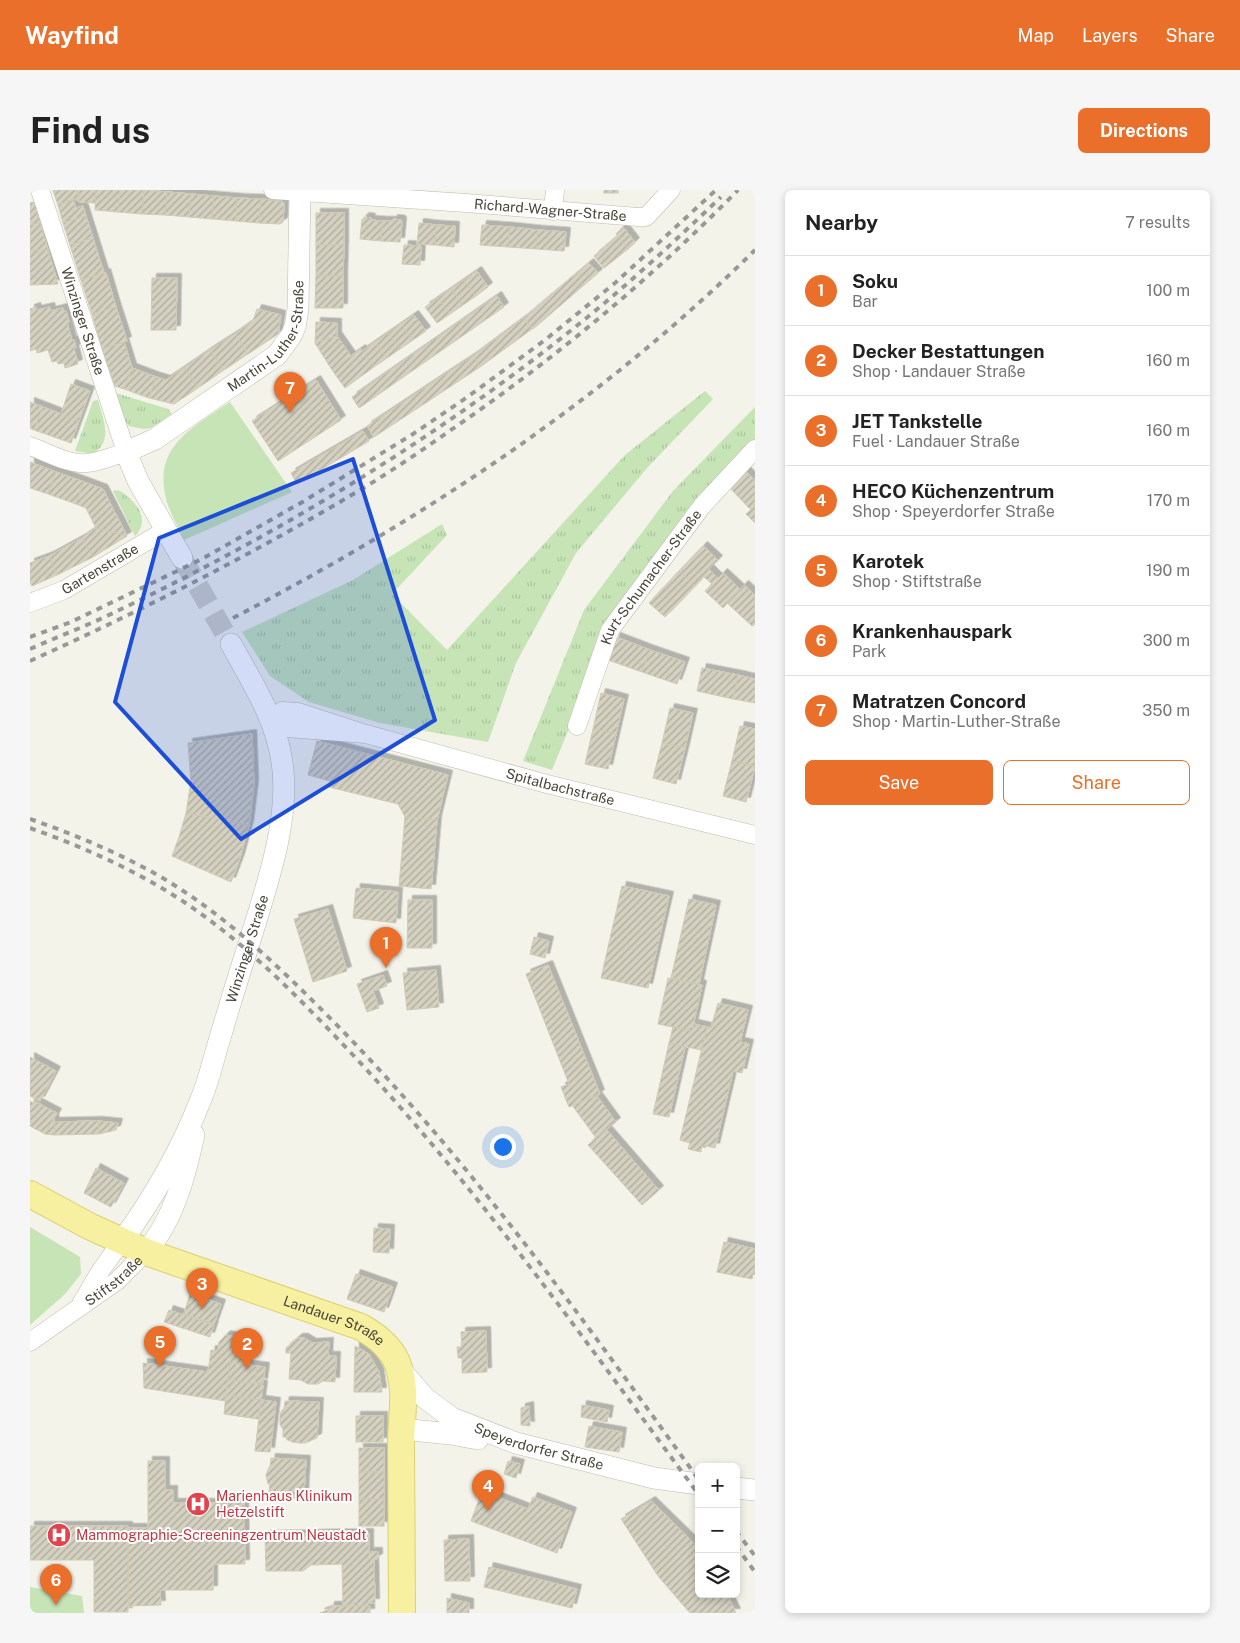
<!DOCTYPE html>
<html lang="en">
<head>
<meta charset="utf-8">
<style>
	body { margin:0; font-family:"Public Sans",sans-serif; background:#f6f6f6; color:#222 }
	.controls { position:absolute; right:15px; bottom:15px; display:grid; overflow:hidden; border-radius:8px; box-shadow:0 2px 8px #0003 }
	.controls button { width:45px; height:45px; display:grid; place-items:center; padding:0; border:0; border-bottom:1px solid #e0e0e0; background:#fff; color:#222; font:25px sans-serif }
	.you { position:absolute; left:472px; top:956px; width:18px; height:18px; margin:-12px; border:4px solid #fff; border-radius:50%; background:#1a73e8; box-shadow:0 0 0 8px #1a73e833 }
	.badge { display:grid; place-items:center; width:32px; height:32px; border-radius:50%; background:#e96f2b; color:#fff; font-size:16px; font-weight:700 }
	.pin { position:absolute; translate:-50% -41px; filter:drop-shadow(0 1px 2px #0008) }
	.pin::after { content:''; position:absolute; top:26px; width:18px; height:15px; background:inherit; clip-path:polygon(0 0,100% 0,50% 100%) }
	.list { margin:0; padding:0; list-style:none }
	h2 { display:flex; justify-content:space-between; align-items:center; height:65px; margin:0; padding:0 20px; font-size:21px }
	h2 small { font-size:16px; font-weight:400; color:#767676 }
	.list li { display:grid; grid-template-columns:32px 1fr auto; gap:15px; align-items:center; box-sizing:border-box; height:70px; padding:0 20px; border-top:1px solid #e0e0e0 }
	.list b { display:block; font-size:19px; white-space:nowrap }
	.list p { margin:0; font-size:16px; white-space:nowrap; color:#767676 }
	.list em { font-size:16px; font-style:normal; color:#767676 }
	.actions { display:flex; gap:10px; padding:15px 20px }
	.actions a { flex:1; padding:11px 0; border:1px solid #e96f2b; border-radius:8px; text-align:center; font-size:18px; color:#e96f2b }
	.actions .main { background:#e96f2b; color:#fff }
	.icon { flex:none; width:28px; height:28px; fill:none; stroke:currentColor; stroke-width:2; stroke-linecap:round; stroke-linejoin:round }
	.map { position:relative; flex:none; width:725px; height:1423px; overflow:hidden; border-radius:8px }
	header { display:flex; align-items:center; gap:30px; box-sizing:border-box; height:70px; padding:0 25px; background:#e96f2b; color:#fff }
	header strong { font-size:24px }
	nav { display:flex; gap:28px; margin-inline-start:auto; font-size:18px }
	.intro { display:flex; align-items:center; justify-content:space-between; box-sizing:border-box; height:120px; padding:0 30px }
	h1 { margin:0; font-size:35px }
	.button { padding:12px 22px; border-radius:8px; background:#e96f2b; color:#fff; font-size:18px; font-weight:700 }
	main { display:flex; gap:30px; padding:0 30px }
	aside { flex:1; background:#fff; border-radius:8px; box-shadow:0 2px 8px #0003 }
	.map>svg:first-child { display:block }
	.grass { fill:url(#grass-tufts) }
	.green { fill:#c6e4b6 }
	.building { fill:url(#building-hatch); stroke:#cfcab4; filter:url(#shadow) }
	.lines { fill:none; stroke-linecap:round; stroke-linejoin:round }
	.tertiary-tunnel { stroke:#d1d0c6; stroke-width:21; stroke-dasharray:21 11; stroke-linecap:butt }
	.minor-casing { stroke:#bebcad; stroke-width:19 }
	.tertiary-casing { stroke:#bebcad; stroke-width:22 }
	.primary-casing { stroke:#dbd170; stroke-width:28 }
	.minor { stroke:#fff; stroke-width:18 }
	.tertiary { stroke:#fff; stroke-width:21 }
	.primary { stroke:#f6f0a0; stroke-width:26 }
	.rail { stroke:#989898; stroke-width:4; stroke-dasharray:6 6; stroke-linecap:butt }
	.marked { fill:#1d4ed8; fill-opacity:0.2; stroke:#1d4ed8; stroke-width:4; stroke-linejoin:round }
	.labels { text-anchor:middle; dominant-baseline:central; stroke-width:4; stroke-linejoin:round; paint-order:stroke }
	.street-label { font-size:14px; fill:#474438; stroke:#fff }
	.health-label { font-size:14px; fill:#be3a42; stroke:#fff; text-anchor:start }
</style>
</head>
<body>
<header>
<strong>Wayfind</strong>
<nav><a>Map</a><a>Layers</a><a>Share</a></nav>
</header>
<div class="intro"><h1>Find us</h1><a class="button">Directions</a></div>
<main>
<div class="map">
<svg width="725" height="1423" viewBox="0 0 725 1423">
	<defs>
		<pattern id="grass-tufts" width="24" height="20" patternUnits="userSpaceOnUse" patternTransform="scale(1.25)"><rect width="24" height="20" fill="#c6e4b6"/><path d="M3 7l-1-3M5 7V3M7 7l1-3M15 17l-1-3M17 17v-4M19 17l1-3" fill="none" stroke="#abc59d"/></pattern>
		<pattern id="building-hatch" width="6" height="6" patternUnits="userSpaceOnUse" patternTransform="scale(1.25)"><rect width="6" height="6" fill="#d4d1c0"/><path d="M-1 1l2-2M0 6l6-6M5 7l2-2" fill="none" stroke="#aeab9d"/></pattern>
		<filter id="shadow"><feDropShadow dx="4.5" dy="-4.5" stdDeviation="0" flood-color="#0004"/></filter>
	</defs>
	<rect width="100%" height="100%" fill="#f3f3ea"/>
	<!-- grass -->
	<g class="grass">
		<polygon points="675,201 683,209 617,278 546,363 486,473 458,552 350,533 279,512 240,486 212,442 323,390 412,334 417,345 362,404 417,460 595,265"/>
		<polygon points="89,204 138,219 142,224 121,238 113,239 99,236 92,228 83,205"/>
		<path d="M 68,210 C 73,230 84,250 63,264 L 45,261 L 63,211 Z"/>
		<polygon points="725,217 725,250 659,320 562,482 522,580 493,571 554,420 643,301"/>
		<path d="M 86,300 C 92,301 95,304 99,308 C 111,318 118,333 105,346 L 83,301 Z"/>
	</g>
	<!-- green -->
	<g class="green">
		<path d="M 200,212 L 262,302 L 154,350 C 149,338 141,325 137,312 C 121,257 162,238 200,212 Z"/>
		<polygon points="0,1037 50,1067 51,1084 35,1104 0,1135"/>
		<polygon points="0,1397 52,1406 54,1423 0,1423"/>
	</g>
	<!-- building -->
	<g class="building">
		<polygon points="23,0 46,0 46,2 49,3 48,10 42,9 28,15"/>
		<polygon points="46,0 66,0 65,13 49,12 49,3 46,2"/>
		<polygon points="66,0 90,0 88,22 65,20"/>
		<polygon points="90,0 114,0 112,24 88,22"/>
		<polygon points="114,0 137,2 135,25 112,24"/>
		<rect x="574" y="0" width="14" height="3"/>
		<polygon points="137,2 161,4 159,27 135,25"/>
		<polygon points="161,4 184,6 182,29 159,27"/>
		<polygon points="184,6 207,8 206,31 182,29"/>
		<polygon points="207,8 231,9 229,33 206,31"/>
		<polygon points="231,9 252,11 254,14 253,32 250,34 229,33"/>
		<polygon points="43,10 46,18 53,16 56,26 33,33 28,15"/>
		<polygon points="5,12 10,33 0,35 0,13"/>
		<rect x="286" y="23" width="28" height="32"/>
		<polygon points="56,26 63,48 40,55 33,33"/>
		<polygon points="334,27 341,28 340,30 353,31 351,51 330,49 332,29 334,29"/>
		<polygon points="363,29 371,30 372,32 370,52 351,51 353,31 363,31"/>
		<polygon points="10,33 18,60 0,60 0,35"/>
		<polygon points="389,33 406,35 405,55 387,54"/>
		<polygon points="406,35 425,36 424,57 405,55"/>
		<polygon points="452,35 480,37 478,57 450,55"/>
		<polygon points="480,37 508,40 506,59 478,57"/>
		<polygon points="593,37 605,52 598,59 586,44"/>
		<polygon points="508,40 536,42 534,61 506,59"/>
		<polygon points="588,46 598,59 574,78 564,66"/>
		<polygon points="63,48 74,83 51,90 40,55"/>
		<polygon points="286,55 314,55 313,86 286,86"/>
		<polygon points="374,55 391,56 390,75 372,74"/>
		<polygon points="0,60 18,60 28,94 0,95"/>
		<polygon points="559,73 568,83 503,139 494,128"/>
		<polygon points="447,81 458,97 446,106 434,90"/>
		<polygon points="76,83 86,117 62,124 51,90"/>
		<polygon points="286,86 313,86 313,118 285,118"/>
		<polygon points="122,88 147,88 146,140 121,140"/>
		<polygon points="434,90 446,106 433,115 421,99"/>
		<polygon points="421,99 433,115 420,124 408,108"/>
		<polygon points="467,106 474,117 329,218 322,207"/>
		<polygon points="408,108 420,124 407,133 395,117"/>
		<polygon points="6,117 7,120 20,117 21,121 33,118 34,122 36,121 39,132 37,132 42,151 44,150 46,158 44,159 48,174 35,178 34,173 28,174 27,171 22,172 18,160 7,163 6,159 0,161 0,119"/>
		<polygon points="86,117 97,151 72,159 62,124"/>
		<polygon points="227,119 251,125 248,144 218,164 205,144 223,131"/>
		<polygon points="384,125 396,141 383,150 371,134"/>
		<polygon points="494,128 502,139 450,177 443,166"/>
		<polygon points="286,132 307,133 307,146 285,153"/>
		<polygon points="371,134 383,150 370,159 358,143"/>
		<polygon points="358,143 370,159 357,168 345,152"/>
		<polygon points="205,144 218,164 194,180 180,160"/>
		<polygon points="307,146 321,166 302,180 285,153"/>
		<polygon points="94,152 102,178 94,199 85,196 72,159"/>
		<polygon points="345,152 357,168 344,177 332,161"/>
		<polygon points="331,159 344,177 315,198 302,180"/>
		<polygon points="180,160 194,180 168,198 154,178"/>
		<polygon points="443,166 450,177 344,247 337,236"/>
		<polygon points="102,178 126,187 119,208 94,199"/>
		<polygon points="154,178 168,198 144,214 119,208 126,187 136,190"/>
		<polygon points="286,190 311,230 248,271 222,231"/>
		<polygon points="41,194 60,201 49,231 31,224"/>
		<polygon points="0,212 13,217 4,240 0,238"/>
		<polygon points="13,217 49,231 41,253 4,240"/>
		<polygon points="333,241 339,251 267,294 261,283"/>
		<polygon points="0,272 26,282 18,304 0,298"/>
		<polygon points="714,279 725,291 725,316 721,320 697,295"/>
		<polygon points="26,282 54,292 46,314 18,304"/>
		<polygon points="54,292 73,299 56,318 46,314"/>
		<polygon points="73,299 97,346 66,338 56,318"/>
		<polygon points="725,316 725,333 716,324"/>
		<polygon points="66,338 97,346 63,367 52,348"/>
		<polygon points="52,348 63,367 27,385 19,366"/>
		<polygon points="673,356 688,370 679,379 688,388 693,383 710,399 693,418 675,401 682,394 673,386 665,396 649,381"/>
		<polygon points="19,366 27,385 2,396 0,392 0,373"/>
		<polygon points="649,381 665,396 635,427 619,413"/>
		<polygon points="714,395 725,405 725,434 722,436 697,413"/>
		<polygon points="586,447 620,460 612,482 578,470"/>
		<polygon points="620,460 655,472 647,494 612,482"/>
		<polygon points="672,478 708,485 703,509 667,501"/>
		<polygon points="708,485 725,489 725,513 703,509"/>
		<polygon points="571,503 594,509 586,544 563,539"/>
		<polygon points="640,518 663,523 655,558 632,553"/>
		<polygon points="710,536 725,539 725,576 702,571"/>
		<polygon points="563,539 586,544 578,579 555,574"/>
		<polygon points="222,544 224,594 219,635 156,623 161,591 158,553"/>
		<polygon points="287,551 418,585 407,630 375,627 368,614 299,597 300,591 278,585"/>
		<polygon points="632,553 655,558 646,594 623,588"/>
		<polygon points="702,571 725,576 716,612 693,606"/>
		<polygon points="156,623 219,635 210,668 201,692 142,666 149,647"/>
		<polygon points="375,627 407,630 401,699 369,696"/>
		<polygon points="592,696 639,706 618,798 571,788"/>
		<polygon points="326,698 368,702 366,733 323,728"/>
		<polygon points="659,709 686,715 669,794 641,788"/>
		<polygon points="378,710 402,710 402,758 377,758"/>
		<polygon points="298,719 317,781 283,792 264,729"/>
		<polygon points="504,747 519,751 515,768 500,764"/>
		<polygon points="518,775 570,904 539,917 531,897 539,894 496,784"/>
		<polygon points="406,780 409,817 377,820 373,783"/>
		<polygon points="353,785 357,796 343,801 349,818 337,822 327,794"/>
		<polygon points="638,788 672,795 662,841 628,834"/>
		<polygon points="688,813 718,820 710,852 719,854 712,883 703,881 685,958 672,955 671,962 658,959 660,953 650,950 677,837 681,838"/>
		<polygon points="664,834 677,837 671,860 639,853 643,837 662,841"/>
		<polygon points="639,853 655,857 639,927 623,924"/>
		<polygon points="0,867 26,881 10,911 0,906"/>
		<polygon points="567,906 586,932 566,948 542,915"/>
		<polygon points="0,911 3,913 4,911 27,923 15,944 0,936"/>
		<polygon points="24,927 25,945 15,944"/>
		<polygon points="68,931 88,933 86,940 69,944"/>
		<polygon points="68,931 69,944 25,945 24,932"/>
		<polygon points="576,939 629,1000 612,1015 558,955"/>
		<polygon points="66,978 94,993 81,1017 54,1003"/>
		<polygon points="344,1038 360,1039 359,1063 343,1062"/>
		<polygon points="694,1052 725,1059 725,1077 722,1089 687,1082"/>
		<polygon points="326,1084 363,1097 354,1122 317,1109"/>
		<polygon points="160,1103 191,1114 184,1134 154,1124"/>
		<polygon points="139,1120 184,1135 180,1147 134,1132"/>
		<polygon points="456,1141 457,1182 432,1183 432,1168 428,1168 427,1157 432,1157 431,1142"/>
		<polygon points="196,1145 205,1147 195,1211 114,1198 113,1173 178,1182 181,1160 188,1161 189,1152"/>
		<polygon points="268,1148 274,1148 282,1153 299,1152 298,1166 306,1166 305,1192 293,1191 288,1194 278,1194 271,1190 259,1189 261,1163 256,1163 256,1158"/>
		<polygon points="204,1150 218,1152 217,1159 203,1157"/>
		<polygon points="325,1156 339,1164 349,1182 352,1202 324,1202"/>
		<polygon points="203,1157 215,1159 213,1174 200,1173"/>
		<polygon points="200,1173 227,1176 225,1194 198,1190"/>
		<polygon points="227,1176 235,1177 233,1193 225,1192"/>
		<polygon points="198,1190 233,1195 231,1210 196,1205"/>
		<polygon points="196,1205 231,1210 228,1229 194,1224"/>
		<polygon points="231,1210 246,1212 240,1262 225,1261"/>
		<polygon points="255,1211 289,1212 287,1248 275,1253 270,1253 262,1252 256,1249 257,1247 253,1247 253,1239 250,1235 250,1225 252,1220 254,1219"/>
		<polygon points="552,1215 579,1220 577,1232 551,1227"/>
		<polygon points="499,1216 500,1236 491,1235 491,1218"/>
		<rect x="326" y="1226" width="27" height="26"/>
		<polygon points="559,1236 592,1242 589,1262 555,1257"/>
		<rect x="329" y="1258" width="25" height="24"/>
		<polygon points="241,1268 276,1270 274,1304 270,1304 270,1308 257,1309 250,1308 245,1306 245,1303 239,1302 240,1294 238,1294 236,1285 239,1277 240,1277"/>
		<polygon points="118,1271 135,1271 135,1300 143,1300 143,1313 214,1313 215,1374 183,1374 183,1400 130,1400 131,1415 98,1416 98,1338 118,1338"/>
		<polygon points="478,1271 490,1274 486,1288 474,1284"/>
		<rect x="329" y="1282" width="25" height="27"/>
		<polygon points="452,1301 498,1319 503,1307 542,1322 527,1363 441,1331"/>
		<rect x="329" y="1309" width="25" height="27"/>
		<polygon points="621,1311 669,1358 669,1404 697,1404 706,1423 660,1423 628,1386 591,1329"/>
		<polygon points="0,1336 98,1336 98,1422 64,1422 64,1370 0,1370"/>
		<polygon points="339,1343 339,1364 340,1362 348,1362 348,1368 344,1370 345,1413 337,1413 337,1416 313,1416 312,1374 281,1375 273,1381 236,1381 235,1345"/>
		<polygon points="439,1349 440,1391 415,1391 414,1350"/>
		<polygon points="459,1377 547,1399 542,1418 454,1397"/>
		<polygon points="417,1408 439,1413 439,1423 417,1423"/>
		<polygon points="300,1416 340,1416 340,1423 290,1423 300,1419"/>
	</g>
	<g class="lines">
		<!-- tertiary-tunnel -->
		<polyline class="tertiary-tunnel" points="152,368 201,454"/>
		<!-- minor casing -->
		<g class="minor-casing">
			<g id="minor">
				<path id="s1" d="M 243,0 L 436,13 L 608,27 L 616,27 L 641,0"/>
				<polyline points="523,21 525,0"/>
				<path d="M 0,256 C 17,262 39,275 57,273 C 70,272 83,266 96,262 L 10,0"/>
				<path id="s2" d="M 0,413 L 34,400 L 136,340"/>
				<path id="s3" d="M 547,536 L 580,440 L 672,316 L 725,259"/>
				<path id="s4" d="M 336,544 L 257,538 L 241,528 L 252,521 L 268,522 L 336,544 L 517,594 L 725,645"/>
				<polyline points="52,1112 71,1080 92,1051"/>
				<path id="s5" d="M 0,1152 L 87,1091 L 116,1062"/>
			</g>
		</g>
		<!-- tertiary casing -->
		<g class="tertiary-casing">
			<g id="tertiary">
				<path id="s6" d="M 152,368 L 108,291 L 96,262 L 125,249 L 247,165 L 261,146 L 265,137 L 268,119 L 270,0"/>
				<path id="s7" d="M 92,1051 C 124,1007 151,960 171,909 C 178,893 182,875 187,858 C 197,824 207,790 218,757 C 235,700 261,631 252,572 C 246,529 222,492 201,454"/>
				<path d="M 116,1062 C 144,1029 155,986 164,945"/>
				<path id="s8" d="M 369,1178 L 395,1208 L 422,1228 L 486,1253 L 624,1288 L 669,1294"/>
				<polyline points="371,1239 421,1244 448,1249"/>
				<polyline points="706,1298 725,1300"/>
			</g>
		</g>
		<!-- primary casing -->
		<g class="primary-casing">
			<g id="primary">
				<path id="s9" d="M 0,1004 L 59,1036 L 116,1062 L 331,1137 C 347,1146 364,1160 369,1178 C 377,1203 371,1229 371,1254 C 371,1311 372,1367 372,1423"/>
			</g>
		</g>
		<!-- minor -->
		<use href="#minor" class="minor"/>
		<!-- tertiary -->
		<use href="#tertiary" class="tertiary"/>
		<!-- primary -->
		<use href="#primary" class="primary"/>
		<!-- rail -->
		<g class="rail">
			<path d="M 203,428 C 393,329 572,211 725,60"/>
			<polyline points="0,447 41,432 172,369 274,311 383,244 436,208 515,150 585,93 686,0"/>
			<path d="M 0,459 C 27,447 54,437 81,424 C 249,344 409,247 554,130 C 602,91 646,50 691,7"/>
			<path d="M 0,471 C 115,419 227,362 335,297 C 363,280 391,261 418,242 C 522,171 620,90 708,0"/>
			<path d="M 0,629 C 46,645 89,663 131,687 C 192,723 244,772 294,822 C 435,963 552,1128 669,1290"/>
			<path d="M 0,638 C 56,658 110,682 160,716 C 221,758 273,812 323,865 C 451,1002 558,1155 669,1305"/>
			<polyline points="706,1341 725,1366"/>
			<polyline points="706,1356 725,1382"/>
		</g>
	</g>
	<!-- marked area -->
	<path class="marked" d="M 323,269 L 405,530 L 211,649 L 85,512 L 129,348 Z"/>
	<!-- icons -->
	<defs>
		<g id="hospital-disc" transform="scale(1.25)"><circle r="9.5" fill="#e0444e" stroke="#fff"/><path d="M-5-5h3v3.5h4V-5h3V5h-3V1.5h-4V5h-3Z" fill="#fff"/></g>
	</defs>
	<g fill-rule="evenodd">
		<use href="#hospital-disc" x="168" y="1314"/>
		<use href="#hospital-disc" x="29" y="1345"/>
	</g>
	<g class="labels">
		<!-- street labels -->
		<g class="street-label">
			<text stroke="none"><textPath href="#s1" startOffset="278">Richard-Wagner-Straße</textPath></text>
			<text transform="translate(53 131) rotate(72)">Winzinger Straße</text>
			<text stroke="none"><textPath href="#s6" startOffset="311">Martin-Luther-Straße</textPath></text>
			<text stroke="none"><textPath href="#s2" startOffset="78">Gartenstraße</textPath></text>
			<text stroke="none"><textPath href="#s3" startOffset="168">Kurt-Schumacher-Straße</textPath></text>
			<text stroke="none"><textPath href="#s4" startOffset="400">Spitalbachstraße</textPath></text>
			<text stroke="none"><textPath href="#s7" startOffset="320">Winzinger Straße</textPath></text>
			<text stroke="none"><textPath href="#s5" startOffset="104">Stiftstraße</textPath></text>
			<text stroke="none"><textPath href="#s9" startOffset="330">Landauer Straße</textPath></text>
			<text stroke="none"><textPath href="#s8" startOffset="165">Speyerdorfer Straße</textPath></text>
		</g>
		<!-- health labels -->
		<g class="health-label">
			<text x="186" y="1306">Marienhaus Klinikum<tspan x="186" dy="16">Hetzelstift</tspan></text>
			<text x="46" y="1345">Mammographie-Screeningzentrum Neustadt</text>
		</g>
	</g>
</svg>
<div class="controls">
<button>+</button>
<button>−</button>
<button><svg class="icon" aria-label="layers" viewBox="0 0 24 24"><path d="M12 4l9 5-9 5-9-5zM3 14l9 5 9-5"/></svg></button>
</div>
<div class="you"></div>
<div class="pin badge" style="left:356px;top:778px">1</div>
<div class="pin badge" style="left:217px;top:1179px">2</div>
<div class="pin badge" style="left:172px;top:1119px">3</div>
<div class="pin badge" style="left:458px;top:1321px">4</div>
<div class="pin badge" style="left:130px;top:1177px">5</div>
<div class="pin badge" style="left:26px;top:1415px">6</div>
<div class="pin badge" style="left:260px;top:223px">7</div>
</div>
<aside>
<h2>Nearby<small>7 results</small></h2>
<ul class="list">
<li><span class="badge">1</span><div><b>Soku</b><p>Bar</p></div><em>100 m</em></li>
<li><span class="badge">2</span><div><b>Decker Bestattungen</b><p>Shop · Landauer Straße</p></div><em>160 m</em></li>
<li><span class="badge">3</span><div><b>JET Tankstelle</b><p>Fuel · Landauer Straße</p></div><em>160 m</em></li>
<li><span class="badge">4</span><div><b>HECO Küchenzentrum</b><p>Shop · Speyerdorfer Straße</p></div><em>170 m</em></li>
<li><span class="badge">5</span><div><b>Karotek</b><p>Shop · Stiftstraße</p></div><em>190 m</em></li>
<li><span class="badge">6</span><div><b>Krankenhauspark</b><p>Park</p></div><em>300 m</em></li>
<li><span class="badge">7</span><div><b>Matratzen Concord</b><p>Shop · Martin-Luther-Straße</p></div><em>350 m</em></li>
</ul>
<div class="actions"><a class="main">Save</a><a>Share</a></div>
</aside>
</main>
</body>
</html>
